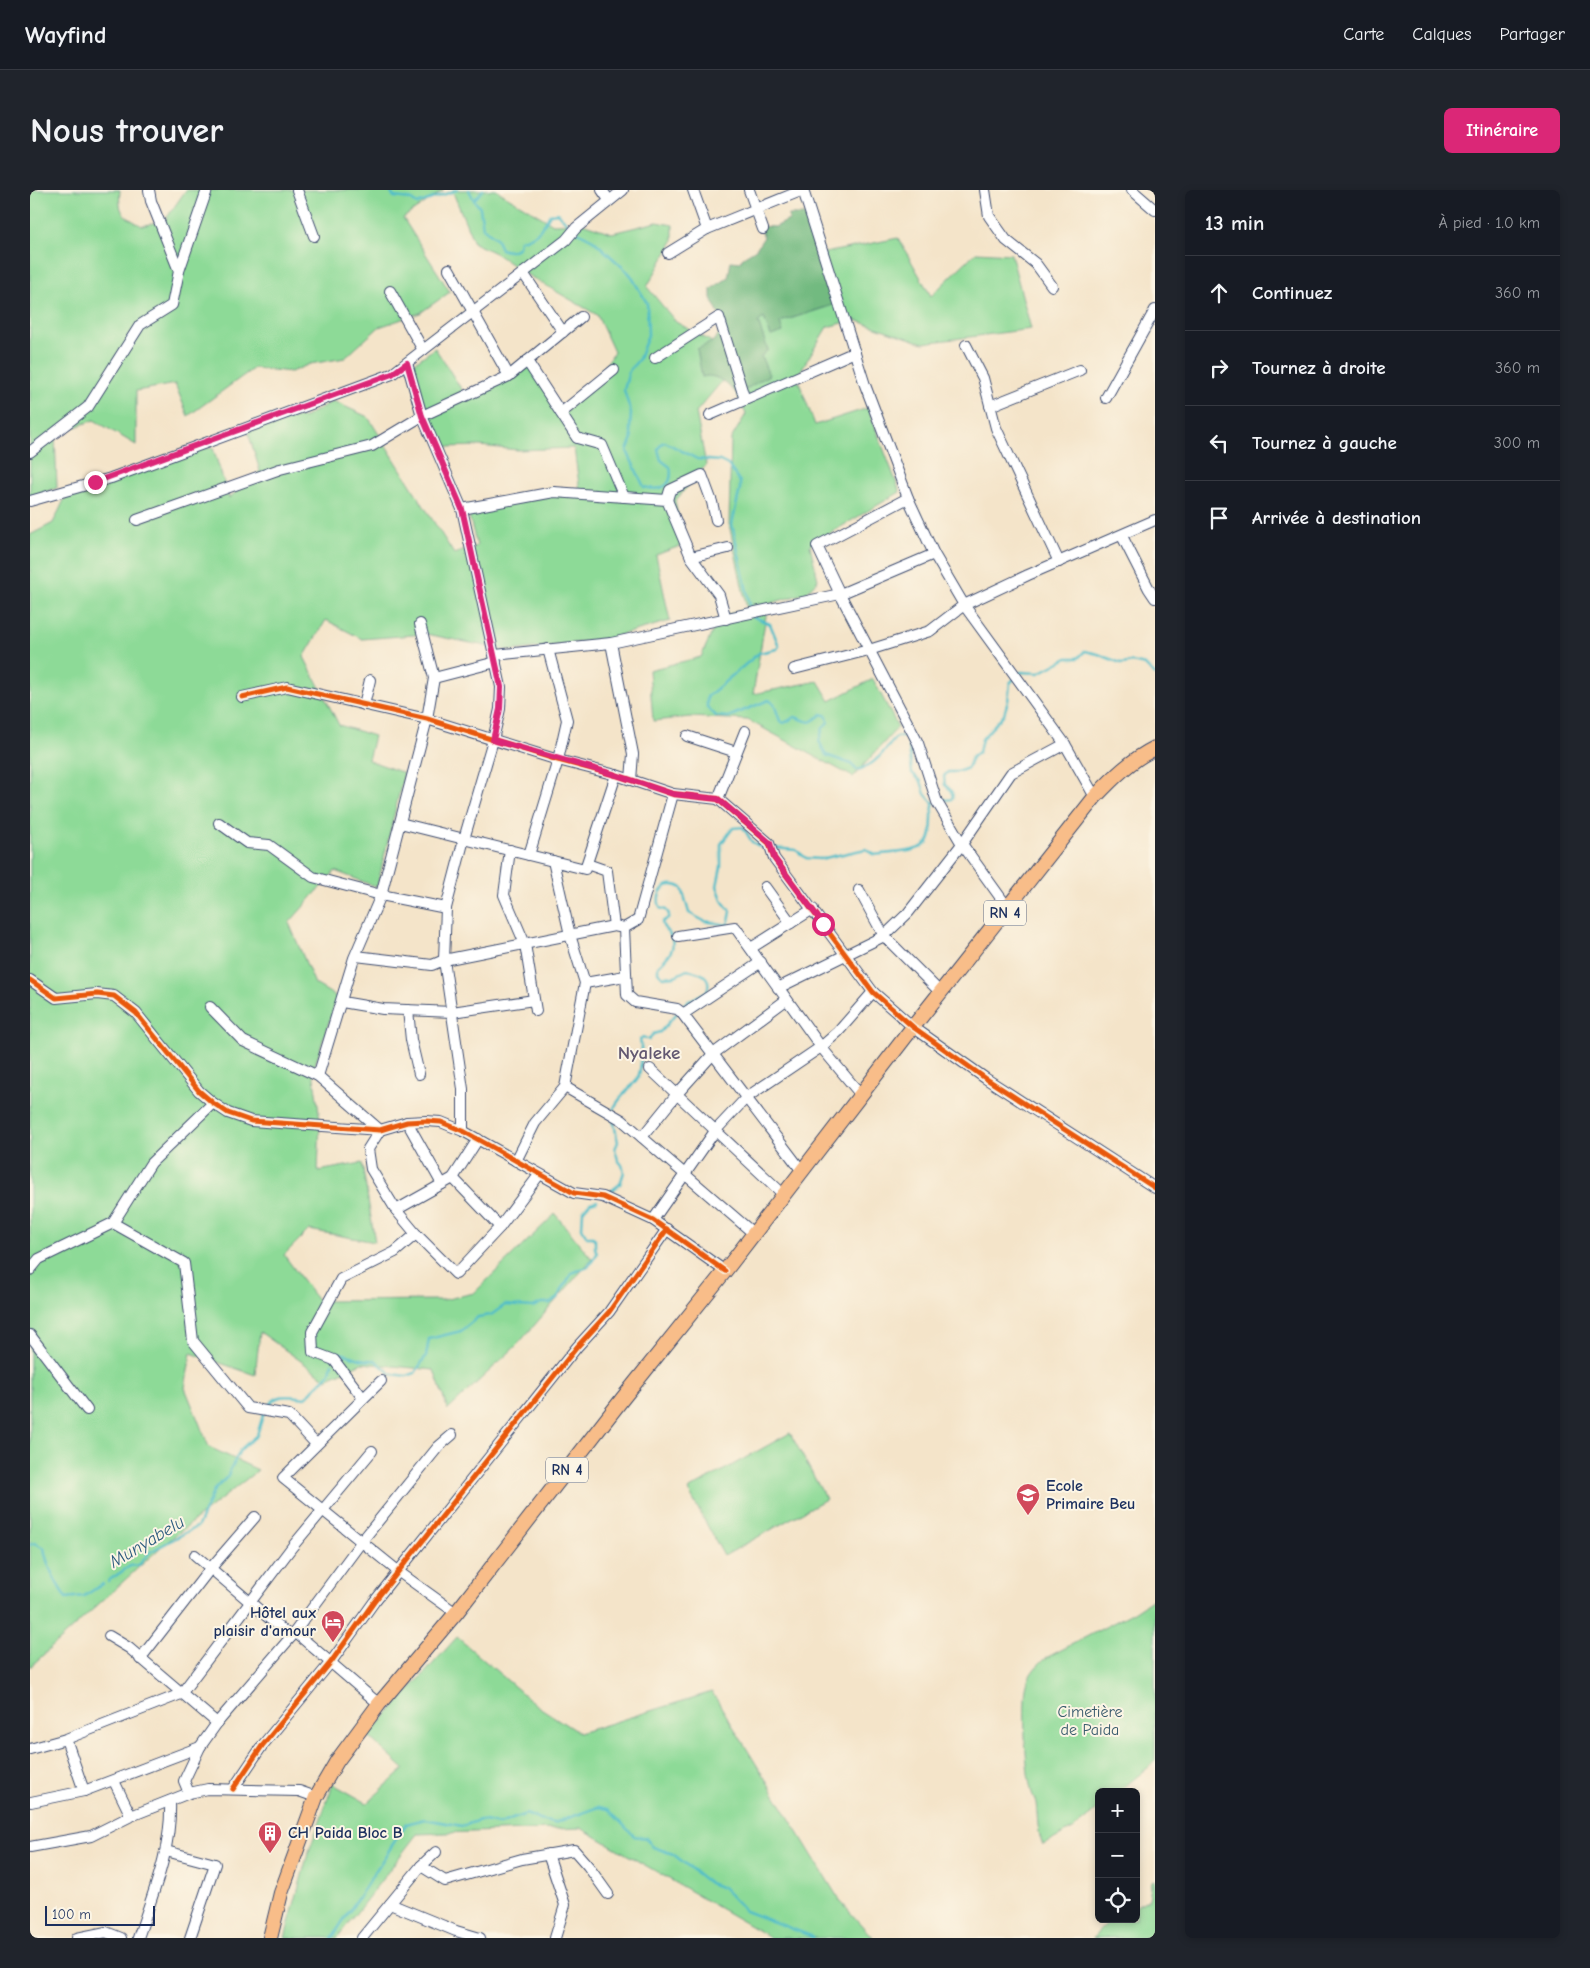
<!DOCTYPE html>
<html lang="fr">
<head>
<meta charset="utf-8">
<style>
	body { margin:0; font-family:"Comic Neue",sans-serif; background:#20242c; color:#f1f3f6 }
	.controls { position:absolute; right:15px; bottom:15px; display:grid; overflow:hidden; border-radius:8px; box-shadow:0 2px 8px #0003 }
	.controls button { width:45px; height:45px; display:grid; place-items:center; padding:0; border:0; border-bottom:1px solid #363941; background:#171b24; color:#f1f3f6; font:25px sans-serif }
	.scale { position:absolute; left:15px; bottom:12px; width:110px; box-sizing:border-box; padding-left:5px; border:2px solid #1b2f5e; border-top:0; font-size:14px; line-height:18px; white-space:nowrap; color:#1b2f5e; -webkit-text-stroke:4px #fcf5e5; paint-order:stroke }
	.stop { position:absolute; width:15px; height:15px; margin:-11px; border:4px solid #db2777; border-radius:50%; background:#fff }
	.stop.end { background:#db2777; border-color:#fff; box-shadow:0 1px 5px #0008 }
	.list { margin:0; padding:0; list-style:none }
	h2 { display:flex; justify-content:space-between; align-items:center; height:65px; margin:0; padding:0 20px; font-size:21px }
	h2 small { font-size:16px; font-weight:400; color:#9ea1a6 }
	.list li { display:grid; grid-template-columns:32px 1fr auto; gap:15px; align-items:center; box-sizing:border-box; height:75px; padding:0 20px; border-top:1px solid #363941 }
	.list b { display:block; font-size:19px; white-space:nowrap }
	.list em { font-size:16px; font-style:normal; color:#9ea1a6 }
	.icon { flex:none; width:28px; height:28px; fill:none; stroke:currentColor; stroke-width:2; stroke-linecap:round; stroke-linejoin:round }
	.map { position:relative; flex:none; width:1125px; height:1748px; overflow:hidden; border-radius:8px }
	header { display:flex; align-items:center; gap:30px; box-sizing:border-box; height:70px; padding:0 25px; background:#171b24; border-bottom:1px solid #363941 }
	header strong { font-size:24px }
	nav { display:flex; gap:28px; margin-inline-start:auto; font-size:18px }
	.intro { display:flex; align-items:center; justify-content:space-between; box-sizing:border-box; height:120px; padding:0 30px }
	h1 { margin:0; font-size:35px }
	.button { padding:12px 22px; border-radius:8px; background:#db2777; color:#fff; font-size:18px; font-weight:700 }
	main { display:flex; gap:30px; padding:0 30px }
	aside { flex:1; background:#171b24; border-radius:8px; box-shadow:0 2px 8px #0003 }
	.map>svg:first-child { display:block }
	.green { fill:#8dda97; stroke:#54847a }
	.forest { fill:#72ba80; stroke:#46746f }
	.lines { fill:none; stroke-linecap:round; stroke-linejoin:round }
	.stream { stroke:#50bdc9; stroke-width:2.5 }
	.minor-casing { stroke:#3c4a6e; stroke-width:12 }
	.highway-casing { stroke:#3c4a6e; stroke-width:16 }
	.minor { stroke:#fff; stroke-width:10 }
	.highway { stroke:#f8bd89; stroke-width:14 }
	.cycleway-casing { stroke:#fcf5e5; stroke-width:8 }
	.cycleway { stroke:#e8590c; stroke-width:5 }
	.route { stroke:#db2777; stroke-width:6 }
	.labels { text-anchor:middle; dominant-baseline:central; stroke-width:4; stroke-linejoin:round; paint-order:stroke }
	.shield { fill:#fcf5e5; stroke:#5e6a86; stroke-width:1 }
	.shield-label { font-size:15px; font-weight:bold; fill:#1b2f5e }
	.poi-label { font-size:16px; font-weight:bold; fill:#1b2f5e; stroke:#fcf5e5; text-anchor:start }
	.park-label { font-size:16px; fill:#385a6c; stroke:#fcf5e5 }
	.water-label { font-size:18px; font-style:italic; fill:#2b5a7e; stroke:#fcf5e5 }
	.quarter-label { font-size:19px; font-weight:bold; fill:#645a72; stroke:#fcf5e5 }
</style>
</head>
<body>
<header>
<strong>Wayfind</strong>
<nav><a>Carte</a><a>Calques</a><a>Partager</a></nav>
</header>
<div class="intro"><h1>Nous trouver</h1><a class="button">Itinéraire</a></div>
<main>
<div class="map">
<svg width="1125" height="1748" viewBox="0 0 1125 1748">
	<rect width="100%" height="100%" fill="#fcf5e5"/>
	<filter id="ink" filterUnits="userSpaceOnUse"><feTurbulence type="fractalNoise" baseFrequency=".02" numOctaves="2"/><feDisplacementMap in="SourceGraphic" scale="10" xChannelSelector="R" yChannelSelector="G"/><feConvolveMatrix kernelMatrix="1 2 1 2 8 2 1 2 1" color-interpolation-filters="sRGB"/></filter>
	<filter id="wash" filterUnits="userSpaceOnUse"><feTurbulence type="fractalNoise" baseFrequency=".0096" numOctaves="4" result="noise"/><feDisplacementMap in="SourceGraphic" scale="20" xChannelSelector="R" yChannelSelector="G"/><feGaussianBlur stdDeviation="1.12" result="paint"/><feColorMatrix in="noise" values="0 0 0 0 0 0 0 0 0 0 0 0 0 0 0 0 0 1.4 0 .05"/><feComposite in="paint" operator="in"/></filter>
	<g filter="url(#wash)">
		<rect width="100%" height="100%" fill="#f4e4c9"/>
		<!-- green -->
		<g class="green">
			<path d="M 0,0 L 90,0 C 88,24 93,25 112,36 L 135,30 L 156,0 L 414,0 L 373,28 L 420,102 L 390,123 L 349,137 L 315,168 L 280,174 L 261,182 L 224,178 L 158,226 L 145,194 L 106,201 L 106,255 L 64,230 L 25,245 L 27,298 L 0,307 Z"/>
			<polygon points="422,0 466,0 523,34 552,33 582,43 627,32 643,35 643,51 617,97 646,132 682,152 672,187 679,185 693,190 666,222 676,275 645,311 653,355 626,365 640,431 576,449 480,461 396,444 332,449 296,430 274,467 309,535 344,546 338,570 374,583 347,697 305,681 259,733 285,794 307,807 283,881 290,930 288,981 332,973 345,1052 279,1040 254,1065 288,1111 413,1110 444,1103 525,1024 562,1069 488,1154 418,1220 404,1180 332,1173 296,1189 230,1142 225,1185 161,1163 155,1198 179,1257 228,1280 132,1356 0,1477 0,345 23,333 37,304 160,258 183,258 199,308 230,281 217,239 239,230 275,227 303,211 338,227 424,364 447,356 437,318 550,302 544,258 488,260 450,256 413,257 388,207 381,175 405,158 434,203 502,175 534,224 566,190 584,162 567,125 496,84 465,63 444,53"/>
			<polygon points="868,48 901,106 946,62 981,64 1001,139 893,153 825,130 797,137 767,187 785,235 838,218 870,302 780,355 788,390 776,403 738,414 723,504 788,491 800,511 843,489 868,537 823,587 718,530 660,527 623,531 619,480 671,467 689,427 717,419 699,334 701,249 716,224 706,203 718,198 731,166 738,160 727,132 734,128 741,145 750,132 806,114 790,64"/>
			<polygon points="760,1243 796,1309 694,1366 658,1300"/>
			<path d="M 1125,1408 L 1125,1572 L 1088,1602 L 1069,1602 L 1069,1618 L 1043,1639 L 1013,1655 C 1007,1642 1008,1628 1006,1613 C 1005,1609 1003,1606 1002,1603 C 995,1582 993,1519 996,1498 C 998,1485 1005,1478 1014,1469 L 1104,1422 Z"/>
			<polygon points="427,1447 506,1515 549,1543 682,1502 810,1711 843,1748 741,1748 551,1638 387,1644 307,1748 255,1748 277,1667 303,1594 337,1613 374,1579 338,1546"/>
			<path d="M 1125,1690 L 1125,1748 L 1063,1748 C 1079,1729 1082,1729 1106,1729 L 1106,1716 L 1119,1709 L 1122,1691 Z"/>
		</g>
		<!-- forest -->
		<path class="forest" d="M 759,25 L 777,25 L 806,114 L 750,132 L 753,142 L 741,146 L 734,128 L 728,132 L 738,160 L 731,166 L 739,185 L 718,198 L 706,203 C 695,193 687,183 672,187 L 667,159 L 682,152 L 695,137 L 681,108 L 681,99 L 698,88 L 701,71 L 710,72 L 713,67 L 726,59 L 734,47 L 729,36 L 745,37 L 759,30 Z"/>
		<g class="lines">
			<!-- stream -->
			<g class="stream">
				<polyline points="359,0 364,7 380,9 387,14 427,0"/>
				<polyline points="439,0 444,10"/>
				<path d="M 453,0 L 444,10 L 450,18 L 453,38 L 466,48 L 471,59 C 479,62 483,62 489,57 L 490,50 C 506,48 513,38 520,24 L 527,23 L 542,38"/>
				<path d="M 546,41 L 563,50 L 600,84 L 617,113 L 618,145 L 609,169 L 599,181 L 594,200 L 601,223 L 600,239 L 602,248 L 597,261 L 614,297 C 631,302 644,296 640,277 L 631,270 L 628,259 L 632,253 L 635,252 L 667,269 L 690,271 L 698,275 L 710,292 L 710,299 L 702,334 L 721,420"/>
				<path d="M 722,426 L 740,434 L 749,456 L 747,459 L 729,463 L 677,507 L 677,517 L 686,526 L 698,527 L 739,510 L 744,514 L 750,531 L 754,533 L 765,527 C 782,532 776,536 792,524 L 797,526 L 798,532 L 793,538 L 789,551 L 796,565 L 821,574 L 827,580 C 845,576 855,560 866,547 L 874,546 L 878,549 L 882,583 L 891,591 L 895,604 L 902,612"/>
				<polyline points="988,485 991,482 1009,483 1037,468 1048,468 1055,461 1068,464 1093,474 1102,472 1115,475 1125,485"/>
				<path d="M 910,608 L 916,610 L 922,609 C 924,602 920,599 915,595 L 914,586 L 918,582 L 927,582 L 938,578 L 942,567 L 949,562 L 952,549 L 974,524 L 978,511 L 980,493 L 984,489"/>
				<path d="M 743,658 L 766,660 L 776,668 L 790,669 L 836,659 L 845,665 C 858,662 893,664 899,650 C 904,640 900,623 904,612"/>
				<path d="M 650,819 L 655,813 L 677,801 C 683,785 669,782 657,780 L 645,786 L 633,787 L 628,782 L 628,776 C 637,768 648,758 640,745 C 637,740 632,738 632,732 L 638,728 L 639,724 L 636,720 L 630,718 C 625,702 636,689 652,698 L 659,723 L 674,731 L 698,735 L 701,722 L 693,712 L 687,696 L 691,677 L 691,654 L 703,638 L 713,637 L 722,652 L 732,658 L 738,658"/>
				<path d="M 583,920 C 589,907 599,900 607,889 C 612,882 612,857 610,849 L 613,847 L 619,850 L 623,844 L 630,842 L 647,823"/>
				<polyline points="576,1005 590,994 594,982 592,975 588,970 585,959 588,952 583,929"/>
				<path d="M 303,1168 L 304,1164 C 317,1160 328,1173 345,1170 L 361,1184 L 377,1186 L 385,1183 L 396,1166 L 399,1149 L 431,1141 L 448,1127 L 461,1125 L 475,1115 L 503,1117 L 511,1113 L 520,1113 L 527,1108 L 542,1083 L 558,1077 L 567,1064 L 565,1058 L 565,1050 L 563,1047 L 557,1047 L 552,1038 L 553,1021 L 560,1013 L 567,1011"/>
				<path d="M 237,1218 C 246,1202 260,1206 275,1208 L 300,1183 L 302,1173"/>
				<path d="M 0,1355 L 4,1353 L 14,1358 C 17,1377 26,1393 36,1408 L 54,1406 L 73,1394"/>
				<polyline points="78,1391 100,1376 109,1375 120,1362 168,1336 184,1300 197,1287 210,1260 227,1245 234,1222"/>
				<polyline points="302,1748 376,1634 395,1629 432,1636 450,1630 469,1634 496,1624 510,1630 524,1633 569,1617 578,1619 604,1646 616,1648 623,1657 643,1664 679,1693 693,1698 715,1721 781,1746 783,1748"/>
			</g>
		</g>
	</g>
	<g filter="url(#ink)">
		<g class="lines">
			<!-- minor casing -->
			<g class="minor-casing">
				<g id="minor">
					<polyline points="119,0 121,11 149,81"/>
					<polyline points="267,0 284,46"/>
					<polyline points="572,0 579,10"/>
					<polyline points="663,0 677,39"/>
					<polyline points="719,0 733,39"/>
					<polyline points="773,0 835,195 878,308 904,364 934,415 1035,554 1065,607"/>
					<polyline points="955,0 959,26 976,50 1006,74 1022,96"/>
					<polyline points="1102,0 1125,20"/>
					<polyline points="638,63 677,39 773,0"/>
					<polyline points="419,79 479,186"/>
					<polyline points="493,83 533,142"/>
					<polyline points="360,101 393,160"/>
					<polyline points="936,155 953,188 966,238 1029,372"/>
					<polyline points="625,168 689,127 715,210"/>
					<polyline points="497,171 547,248 572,255 594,307"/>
					<polyline points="377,173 392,226 432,319 471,497 470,519 463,550 434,649 416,718 414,770 433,899 433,941"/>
					<polyline points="1076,208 1125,120"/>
					<polyline points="960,216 1050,180"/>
					<polyline points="531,223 584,180"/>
					<polyline points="680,225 825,162"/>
					<polyline points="0,262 58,217 110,135 142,115 149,81 177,0"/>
					<polyline points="878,308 787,356 810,404 888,553 907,612 932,654 978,718"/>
					<polyline points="637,310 640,300 672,285 682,312 686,330"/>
					<polyline points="0,311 81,288 362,184 536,50 546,38 593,0"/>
					<polyline points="432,319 524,302 637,310 661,367 689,405 696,429"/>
					<polyline points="107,330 250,279 342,256 392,226 479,186 551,127"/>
					<polyline points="1092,346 1119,399 1125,408"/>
					<polyline points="661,367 698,358"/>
					<polyline points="581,453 603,564 601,590"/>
					<polyline points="465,465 581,453 810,404 904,364"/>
					<polyline points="764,479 839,460 900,441 934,415 998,385 1125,330"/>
					<polyline points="404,488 466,472"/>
					<polyline points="212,507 257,497 397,529 528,570 586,585 643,604 688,609 739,653 744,668 843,802 883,837 955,888 1125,998"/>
					<polyline points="334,515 340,490"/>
					<polyline points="657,546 706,562"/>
					<polyline points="688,609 715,541"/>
					<polyline points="189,633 217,653 239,655 283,687 351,705 416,718"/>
					<polyline points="370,633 555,679 586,585"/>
					<polyline points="480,660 474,705 495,754 506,821"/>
					<polyline points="499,665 528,570 537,530 518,459"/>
					<polyline points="557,674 577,681 584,736"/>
					<polyline points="735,697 761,733"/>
					<polyline points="829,700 854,746 911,803"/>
					<polyline points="594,738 608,730 643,604"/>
					<polyline points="648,746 705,737 791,857 831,905"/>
					<polyline points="721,758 783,719"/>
					<polyline points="326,766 402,775 414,770 584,736 594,738 597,805 605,812 647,819 651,822 772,981"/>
					<polyline points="0,790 26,808 67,804 84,806 106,823 169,901 183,913 198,923 221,931 350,940 377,932 396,931 411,932 433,941 544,1003 573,1007 623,1030 695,1081"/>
					<polyline points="555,793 595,786"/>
					<polyline points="748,798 854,746 878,723 932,654 981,583 1035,554"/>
					<polyline points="312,812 353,819 422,822 504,810"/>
					<polyline points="180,817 213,851 288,886 350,940 338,959 341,979 366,1020 386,1044 426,1084 470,1037 509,985"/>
					<polyline points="378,820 381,850 389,884"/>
					<polyline points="653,824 731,772"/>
					<polyline points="620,879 753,1004"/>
					<polyline points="288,886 324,768 351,705 397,529 404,488 390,434"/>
					<polyline points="535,897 592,930 723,1043"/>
					<polyline points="377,932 412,994"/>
					<polyline points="612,947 647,904 683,864 756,810"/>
					<polyline points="486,971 505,933 535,897 555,793 540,745 523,671"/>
					<polyline points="423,988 470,1037"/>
					<polyline points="366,1020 423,988 448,949"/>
					<polyline points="623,1030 685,941 717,907 791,857 808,842 843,802"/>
					<polyline points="83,1033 154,1073 163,1151 218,1218 259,1225 286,1254"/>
					<polyline points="0,1080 9,1069 83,1033 121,973 183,913"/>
					<polyline points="0,1145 57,1220"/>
					<polyline points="351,1191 253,1288 369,1382 426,1423"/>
					<polyline points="333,1208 304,1170 283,1162 282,1142 311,1089 365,1062 386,1044"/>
					<polyline points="165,1365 261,1447"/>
					<polyline points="265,1442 349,1514"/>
					<polyline points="79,1446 99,1458 187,1533"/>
					<polyline points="110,1469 180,1379 225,1327"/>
					<polyline points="36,1549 54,1601"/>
					<polyline points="0,1559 36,1549 151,1504 262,1357 342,1261"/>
					<polyline points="84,1591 101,1626"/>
					<polyline points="203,1599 232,1556 301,1472 344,1412 547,1157 579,1122 637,1039"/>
					<polyline points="159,1603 154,1591 170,1557 187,1533 261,1447 332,1351 408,1257 422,1245"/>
					<polyline points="1,1612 54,1601 170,1557"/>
					<polyline points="0,1657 61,1646 101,1626 159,1603 178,1599 269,1601 286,1607"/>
					<polyline points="136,1661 185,1674 160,1748"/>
					<polyline points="518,1664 535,1715 525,1748"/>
					<polyline points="391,1676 415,1691 492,1669 544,1660 558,1676 578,1704"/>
					<polyline points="360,1714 426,1741 450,1748"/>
					<polyline points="47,1748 76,1742 91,1748"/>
					<path d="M 108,1748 C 123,1703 142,1659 140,1611"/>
					<polyline points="332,1748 391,1676 406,1662"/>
				</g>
			</g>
			<!-- highway casing -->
			<g class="highway-casing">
				<path id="highway" d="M 240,1748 L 251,1703 L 286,1607 L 307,1571 L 349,1514 L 426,1423 L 593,1208 L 695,1081 L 883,837 L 1065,607 C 1083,588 1101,570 1125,558"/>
			</g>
			<!-- minor -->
			<use href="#minor" class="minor"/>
			<!-- highway -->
			<use href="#highway" class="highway"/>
			<!-- cycleway casing -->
			<g class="cycleway-casing">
				<g id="cycleway">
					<polyline points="212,507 257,497 397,529 528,570 586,585 643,604 688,609 739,653 744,668 843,802 883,837 955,888 1125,998"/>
					<polyline points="0,790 26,808 67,804 84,806 106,823 169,901 183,913 198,923 221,931 350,940 377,932 396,931 411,932 433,941 544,1003 573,1007 623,1030 695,1081"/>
					<polyline points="203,1599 232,1556 301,1472 344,1412 547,1157 579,1122 637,1039"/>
				</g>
			</g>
			<!-- cycleway -->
			<use href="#cycleway" class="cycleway"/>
		</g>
	</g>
	<g class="lines" filter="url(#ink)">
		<!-- route -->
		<polyline class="route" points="65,292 362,184 377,173 392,226 432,319 436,337 471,497 470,519 463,550 586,585 643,604 688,609 740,653 744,668 793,734"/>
	</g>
	<!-- icons -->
	<defs>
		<g id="school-pin" transform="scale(1.25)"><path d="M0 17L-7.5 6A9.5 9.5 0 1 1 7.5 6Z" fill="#d1495b" stroke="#fcf5e5"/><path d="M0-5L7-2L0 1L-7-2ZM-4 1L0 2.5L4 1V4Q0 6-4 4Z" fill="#fff"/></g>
		<g id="hotel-pin" transform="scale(1.25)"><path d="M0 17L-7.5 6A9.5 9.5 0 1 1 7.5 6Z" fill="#d1495b" stroke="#fcf5e5"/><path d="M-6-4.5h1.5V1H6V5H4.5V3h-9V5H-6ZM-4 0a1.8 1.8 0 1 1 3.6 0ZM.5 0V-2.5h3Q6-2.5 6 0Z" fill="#fff"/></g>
		<g id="building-pin" transform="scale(1.25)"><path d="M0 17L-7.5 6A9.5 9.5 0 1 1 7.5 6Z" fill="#d1495b" stroke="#fcf5e5"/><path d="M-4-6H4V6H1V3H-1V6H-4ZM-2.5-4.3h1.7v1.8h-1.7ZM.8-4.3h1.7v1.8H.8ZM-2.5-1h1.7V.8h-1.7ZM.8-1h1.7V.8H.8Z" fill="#fff"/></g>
	</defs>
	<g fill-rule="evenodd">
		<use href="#school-pin" x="998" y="1305"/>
		<use href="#hotel-pin" x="303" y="1432"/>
		<use href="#building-pin" x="240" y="1643"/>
	</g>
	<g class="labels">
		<!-- shield labels -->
		<g class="shield">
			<rect x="954" y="710.5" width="42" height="25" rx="4"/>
			<rect x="516" y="1267.5" width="42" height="25" rx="4"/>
		</g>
		<g class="shield-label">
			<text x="975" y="723">RN 4</text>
			<text x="537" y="1280">RN 4</text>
		</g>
		<!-- poi labels -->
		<g class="poi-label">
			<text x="1016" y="1296">Ecole<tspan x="1016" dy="18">Primaire Beu</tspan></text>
			<text x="286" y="1423" text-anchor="end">Hôtel aux<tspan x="286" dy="18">plaisir d'amour</tspan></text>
			<text x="258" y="1643">CH Paida Bloc B</text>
		</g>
		<!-- park labels -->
		<g class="park-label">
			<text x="1060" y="1522">Cimetière<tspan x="1060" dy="18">de Paida</tspan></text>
		</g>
		<!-- water labels -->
		<g class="water-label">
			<text transform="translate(117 1352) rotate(-31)">Munyabelu</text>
		</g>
		<!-- quarter labels -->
		<g class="quarter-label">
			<text x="619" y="863">Nyaleke</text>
		</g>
	</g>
</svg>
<div class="controls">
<button>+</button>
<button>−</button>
<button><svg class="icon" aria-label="locate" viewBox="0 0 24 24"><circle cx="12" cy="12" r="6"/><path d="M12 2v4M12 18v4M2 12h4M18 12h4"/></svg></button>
</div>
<div class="scale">100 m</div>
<div class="stop" style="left:793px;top:734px"></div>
<div class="stop end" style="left:65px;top:292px"></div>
</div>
<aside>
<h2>13 min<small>À pied · 1.0 km</small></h2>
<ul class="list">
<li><svg class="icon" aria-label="ahead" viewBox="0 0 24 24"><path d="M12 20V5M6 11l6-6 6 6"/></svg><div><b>Continuez</b></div><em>360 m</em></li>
<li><svg class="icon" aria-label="right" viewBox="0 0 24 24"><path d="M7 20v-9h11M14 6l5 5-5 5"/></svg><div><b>Tournez à droite</b></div><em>360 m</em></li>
<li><svg class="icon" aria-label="left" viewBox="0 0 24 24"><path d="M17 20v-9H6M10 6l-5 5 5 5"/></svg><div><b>Tournez à gauche</b></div><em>300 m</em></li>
<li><svg class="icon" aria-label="arrive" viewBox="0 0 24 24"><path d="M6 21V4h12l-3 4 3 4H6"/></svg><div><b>Arrivée à destination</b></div></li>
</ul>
</aside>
</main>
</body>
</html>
